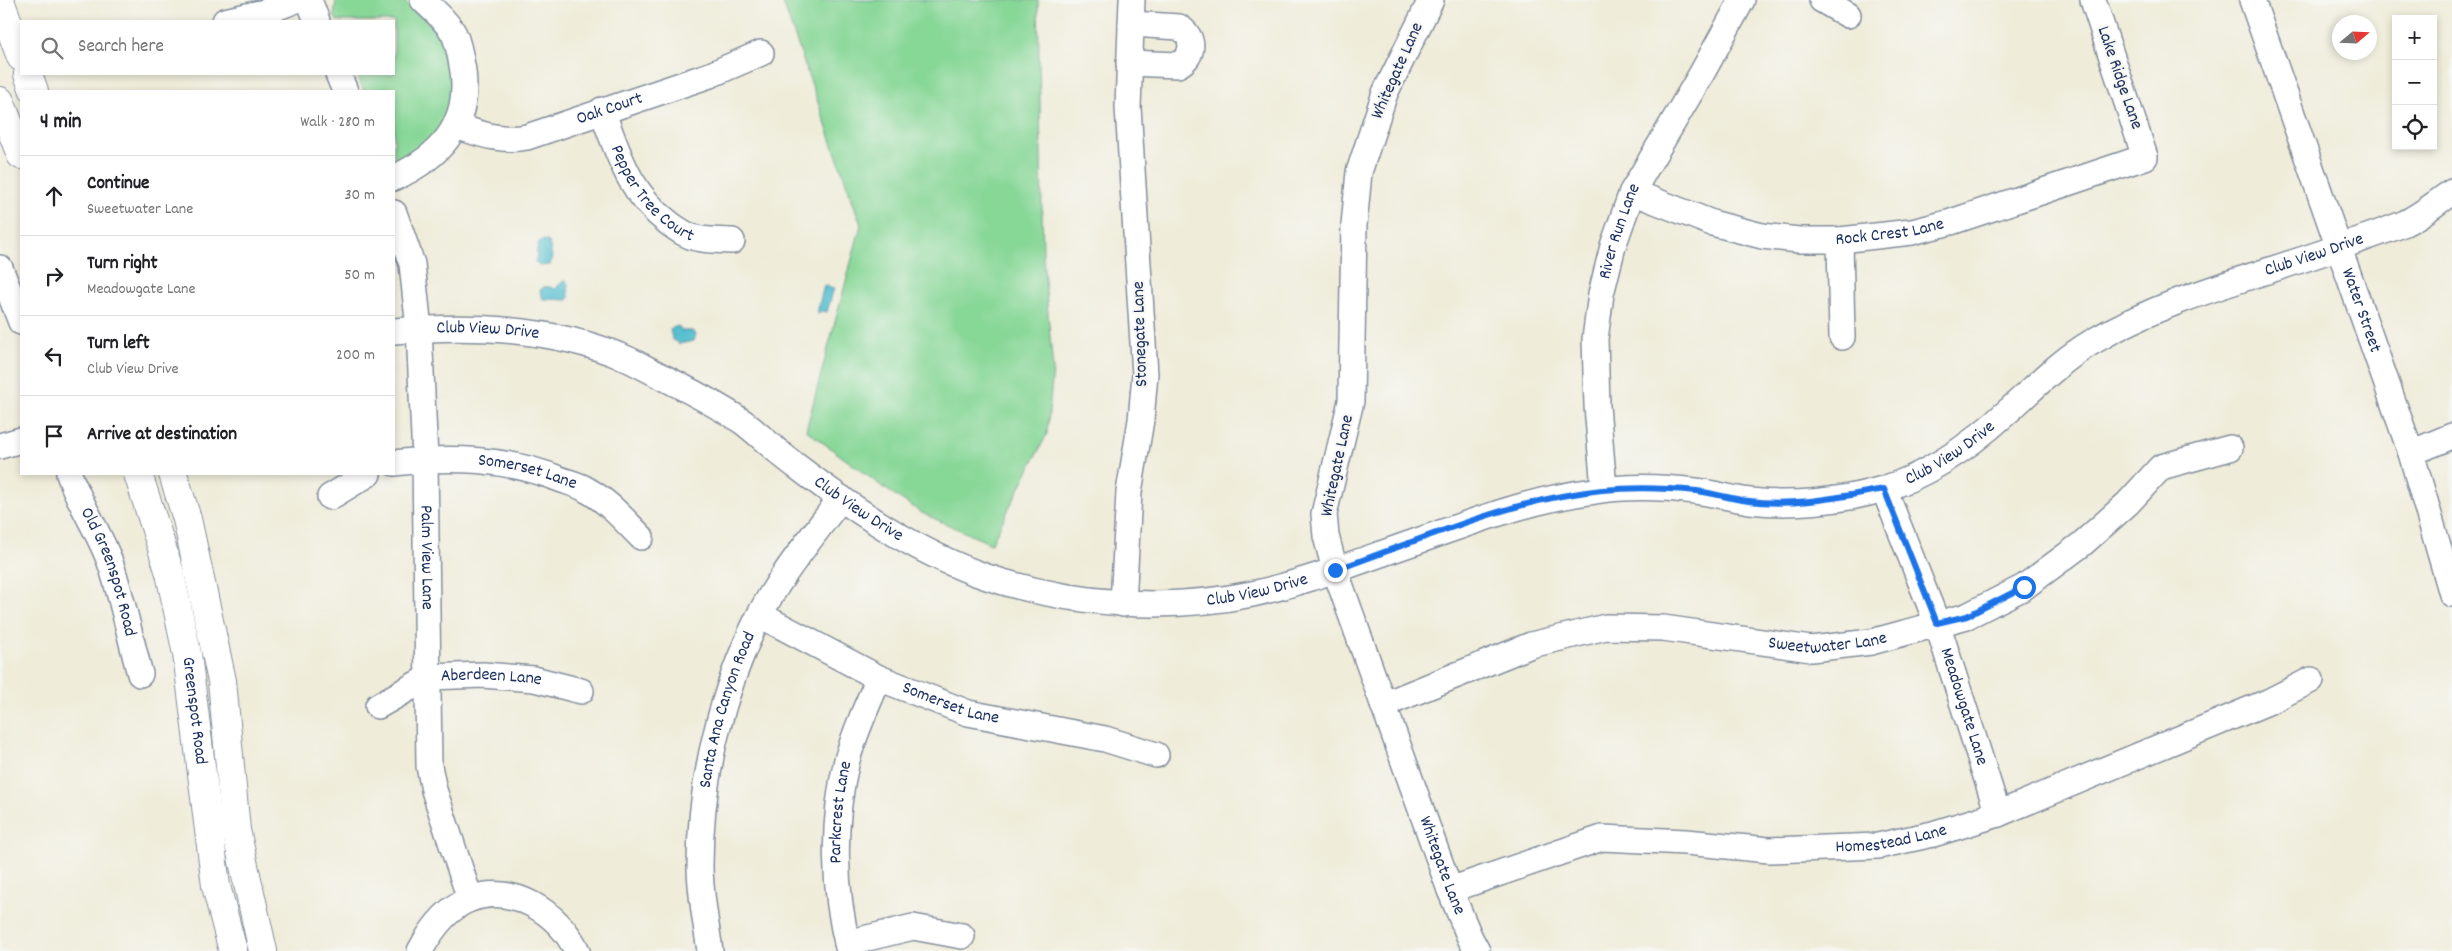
<!DOCTYPE html>
<html lang="en">
<head>
<meta charset="utf-8">
<style>
	body { margin:0; font-family:Dekko,sans-serif; background:#f2f2f2; color:#202124 }
	.controls { position:absolute; right:15px; top:15px; display:grid; overflow:hidden; border-radius:0px; box-shadow:0 2px 8px #0003 }
	.controls button { width:45px; height:45px; display:grid; place-items:center; padding:0; border:0; border-bottom:1px solid #e0e0e0; background:#fff; color:#202124; font:25px sans-serif }
	.compass { position:absolute; left:2332px; top:15px; width:45px; height:45px; border-radius:50%; background:#fff; box-shadow:0 2px 8px #0003; rotate:71deg }
	.stop { position:absolute; width:15px; height:15px; margin:-11px; border:4px solid #1a73e8; border-radius:50%; background:#fff }
	.stop.end { background:#1a73e8; border-color:#fff; box-shadow:0 1px 5px #0008 }
	.list { margin:0; padding:0; list-style:none }
	h2 { display:flex; justify-content:space-between; align-items:center; height:65px; margin:0; padding:0 20px; font-size:21px }
	h2 small { font-size:16px; font-weight:400; color:#757577 }
	.list li { display:grid; grid-template-columns:32px 1fr auto; gap:15px; align-items:center; box-sizing:border-box; height:80px; padding:0 20px; border-top:1px solid #e0e0e0 }
	.list b { display:block; font-size:19px; white-space:nowrap }
	.list p { margin:0; font-size:16px; white-space:nowrap; color:#757577 }
	.list em { font-size:16px; font-style:normal; color:#757577 }
	.icon { flex:none; width:28px; height:28px; fill:none; stroke:currentColor; stroke-width:2; stroke-linecap:round; stroke-linejoin:round }
	.map { position:relative; flex:none; width:2452px; height:951px; overflow:hidden }
	.search { position:absolute; background:#fff; box-shadow:0 2px 8px #0003; left:20px; top:20px; width:375px; height:55px; display:flex; align-items:center; gap:12px; box-sizing:border-box; padding:0 18px; border-radius:0px; color:#757577; font-size:19px }
	.panel { position:absolute; background:#fff; box-shadow:0 2px 8px #0003; left:20px; top:90px; width:375px; height:385px; border-radius:0px }
	.map>svg:first-child { display:block }
	.green { fill:#87d797; stroke:#51837a }
	.water { fill:#54bfcf; stroke:#387796 }
	.lines { fill:none; stroke-linecap:round; stroke-linejoin:round }
	.minor-casing { stroke:#858e9c; stroke-width:28 }
	.major-casing { stroke:#858e9c; stroke-width:30 }
	.minor { stroke:#fff; stroke-width:25 }
	.major { stroke:#fff; stroke-width:28 }
	.route { stroke:#1a73e8; stroke-width:6 }
	.labels { text-anchor:middle; dominant-baseline:central; stroke-width:4.5; stroke-linejoin:round; paint-order:stroke }
	.street-label { font-size:18px; fill:#1b2f5e; stroke:#f6f6f2 }
</style>
</head>
<body>
<div class="map">
<svg width="2452" height="951" viewBox="0 0 2452 951">
	<rect width="100%" height="100%" fill="#f6f6f2"/>
	<filter id="ink" filterUnits="userSpaceOnUse"><feTurbulence type="fractalNoise" baseFrequency=".02" numOctaves="2"/><feDisplacementMap in="SourceGraphic" scale="10" xChannelSelector="R" yChannelSelector="G"/><feConvolveMatrix kernelMatrix="1 2 1 2 8 2 1 2 1" color-interpolation-filters="sRGB"/></filter>
	<filter id="wash" filterUnits="userSpaceOnUse"><feTurbulence type="fractalNoise" baseFrequency=".0096" numOctaves="4" result="noise"/><feDisplacementMap in="SourceGraphic" scale="20" xChannelSelector="R" yChannelSelector="G"/><feGaussianBlur stdDeviation="1.12" result="paint"/><feColorMatrix in="noise" values="0 0 0 0 0 0 0 0 0 0 0 0 0 0 0 0 0 1.4 0 .05"/><feComposite in="paint" operator="in"/></filter>
	<g filter="url(#wash)">
		<rect width="100%" height="100%" fill="#efecd9"/>
		<!-- green -->
		<g class="green">
			<path d="M 338,0 C 352,0 391,0 402,1 C 449,21 468,85 442,127 C 432,144 415,152 398,162 L 394,156 L 394,91 L 364,91 L 357,74 L 394,74 L 394,21 L 337,21 L 334,15 L 336,1 Z"/>
			<polygon points="782,0 1038,0 1043,257 1053,370 1047,434 991,544 922,513 884,488 806,430 861,225"/>
		</g>
		<!-- water -->
		<g class="water">
			<path d="M 543,240 L 549,242 L 552,257 L 550,265 L 539,266 L 535,262 C 538,255 535,247 540,241 Z"/>
			<path d="M 565,280 L 568,284 L 569,298 L 568,300 L 543,299 L 540,291 C 543,285 549,286 554,289 Z"/>
			<polygon points="824,285 834,288 827,312 822,311 819,314 817,313"/>
			<polygon points="678,326 682,331 692,331 696,334 694,341 679,344 672,339 670,329"/>
		</g>
	</g>
	<g filter="url(#ink)">
		<g class="lines">
			<!-- minor casing -->
			<g class="minor-casing">
				<g id="minor">
					<polyline points="309,0 317,21"/>
					<path id="s1" d="M 1431,0 L 1385,93 L 1359,172 L 1354,225 L 1351,401 L 1324,514 L 1326,536 L 1335,570 L 1450,890 L 1470,938 L 1477,951"/>
					<polyline points="1822,0 1848,15"/>
					<path id="s2" d="M 2252,0 L 2411,453 L 2452,594"/>
					<polyline points="225,21 265,12 296,0"/>
					<path d="M 1129,63 L 1178,65 C 1195,56 1195,37 1179,27 L 1131,24"/>
					<polyline points="338,74 345,91"/>
					<path id="s3" d="M 602,110 C 619,156 629,193 670,224 C 677,229 688,237 697,238 C 708,241 721,240 732,241"/>
					<path id="s4" d="M 456,126 C 480,134 501,142 527,137 L 710,75 L 761,53"/>
					<path d="M 394,178 C 440,157 470,125 463,71 C 461,59 459,45 454,34 C 447,21 433,10 423,0"/>
					<path id="s5" d="M 1632,192 L 1712,223 L 1762,236 L 1799,240 L 1840,240 L 1912,232 L 1951,222 L 2145,157 L 2093,0"/>
					<path id="s6" d="M 394,213 L 412,264 L 419,329 L 425,459 L 429,766 L 434,790 L 470,899"/>
					<polyline points="1840,240 1842,337"/>
					<polyline points="0,268 21,322"/>
					<path id="s7" d="M 394,331 C 470,325 553,327 625,358 C 639,364 652,372 665,378 C 692,392 718,405 743,422 C 761,436 777,452 795,465 C 853,509 917,553 987,577 C 1072,605 1165,612 1252,594 C 1307,582 1360,561 1412,543 C 1472,522 1531,499 1595,491 C 1627,486 1663,487 1695,491 C 1714,493 1732,499 1750,501 C 1790,506 1844,501 1883,489 C 1929,475 1971,445 2006,413 C 2034,388 2060,361 2092,342 C 2171,295 2267,274 2353,242 C 2370,236 2389,230 2405,223 C 2422,215 2437,202 2452,192"/>
					<polyline points="0,446 21,440"/>
					<polyline points="2411,453 2452,436"/>
					<path id="s8" d="M 394,463 C 452,456 507,458 562,480 C 570,483 580,485 587,490 C 608,501 625,521 641,537"/>
					<path id="s9" d="M 69,474 C 80,505 100,533 111,565 C 123,601 130,638 140,674"/>
					<path id="s10" d="M 1604,489 L 1597,406 L 1595,339 L 1601,294 L 1613,246 L 1632,192 L 1702,73 L 1742,0"/>
					<path id="s11" d="M 1884,489 L 1937,623 L 1998,814"/>
					<polyline points="330,497 368,474"/>
					<polyline points="1123,604 1129,492 1141,420 1145,374 1128,107 1132,0"/>
					<path id="s12" d="M 760,615 L 879,678 L 968,713 L 1105,739 L 1156,755"/>
					<path id="s13" d="M 1383,705 L 1531,645 L 1606,627 L 1663,628 L 1811,649 L 1871,642 L 1967,616 L 2024,587 L 2082,544 L 2128,503 L 2161,467 L 2230,448"/>
					<path id="s14" d="M 378,706 L 429,677 L 483,675 L 534,679 L 581,691"/>
					<path id="s15" d="M 1450,890 L 1602,838 L 1686,842 L 1769,850 L 1878,846 L 1933,834 L 1998,814 L 2270,701 L 2311,680"/>
					<polyline points="847,943 913,927 962,936"/>
					<path d="M 420,951 C 431,930 447,908 470,899 C 513,883 559,913 577,951"/>
					<path id="s16" d="M 710,951 C 706,923 700,893 700,865 C 700,780 721,692 759,616 C 781,574 813,536 841,498"/>
					<path id="s17" d="M 849,951 C 833,890 832,821 847,760 C 855,732 867,705 879,678"/>
				</g>
			</g>
			<!-- major casing -->
			<g class="major-casing">
				<g id="major">
					<polyline points="0,1 21,57"/>
					<polyline points="28,74 34,91"/>
					<polyline points="0,101 21,155"/>
					<path id="s18" d="M 138,474 L 170,573 L 187,654 L 216,886 L 233,951"/>
					<polyline points="173,474 187,519 222,681 236,830 263,951"/>
				</g>
			</g>
			<!-- minor -->
			<use href="#minor" class="minor"/>
			<!-- major -->
			<use href="#major" class="major"/>
		</g>
	</g>
	<g class="lines" filter="url(#ink)">
		<!-- route -->
		<path class="route" d="M 1335,570 C 1421,540 1511,499 1602,490 C 1633,487 1667,488 1697,491 C 1714,493 1731,499 1749,501 C 1794,507 1840,497 1884,489 L 1937,623 L 1967,616 L 2024,587"/>
	</g>
	<g class="labels">
		<!-- street labels -->
		<g class="street-label">
			<text transform="translate(1398 71) rotate(-66)">Whitegate Lane</text>
			<text transform="translate(2119 78) rotate(71)">Lake Ridge Lane</text>
			<text stroke="none"><textPath href="#s4" startOffset="160">Oak Court</textPath></text>
			<text stroke="none"><textPath href="#s3" startOffset="100">Pepper Tree Court</textPath></text>
			<text stroke="none"><textPath href="#s5" startOffset="266">Rock Crest Lane</textPath></text>
			<text stroke="none"><textPath href="#s10" startOffset="261">River Run Lane</textPath></text>
			<text stroke="none"><textPath href="#s7" startOffset="2074">Club View Drive</textPath></text>
			<text stroke="none"><textPath href="#s2" startOffset="329">Water Street</textPath></text>
			<text stroke="none"><textPath href="#s7" startOffset="94">Club View Drive</textPath></text>
			<text transform="translate(1141 334) rotate(-92)">Stonegate Lane</text>
			<text stroke="none"><textPath href="#s7" startOffset="1654">Club View Drive</textPath></text>
			<text transform="translate(1338 466) rotate(-78)">Whitegate Lane</text>
			<text stroke="none"><textPath href="#s8" startOffset="135">Somerset Lane</textPath></text>
			<text stroke="none"><textPath href="#s7" startOffset="514">Club View Drive</textPath></text>
			<text stroke="none"><textPath href="#s6" startOffset="348">Palm View Lane</textPath></text>
			<text stroke="none"><textPath href="#s9" startOffset="106">Old Greenspot Road</textPath></text>
			<text stroke="none"><textPath href="#s7" startOffset="934">Club View Drive</textPath></text>
			<text stroke="none"><textPath href="#s13" startOffset="460">Sweetwater Lane</textPath></text>
			<text stroke="none"><textPath href="#s14" startOffset="121">Aberdeen Lane</textPath></text>
			<text stroke="none"><textPath href="#s12" startOffset="211">Somerset Lane</textPath></text>
			<text stroke="none"><textPath href="#s11" startOffset="232">Meadowgate Lane</textPath></text>
			<text stroke="none"><textPath href="#s18" startOffset="244">Greenspot Road</textPath></text>
			<text stroke="none"><textPath href="#s16" startOffset="245">Santa Ana Canyon Road</textPath></text>
			<text stroke="none"><textPath href="#s17" startOffset="140">Parkcrest Lane</textPath></text>
			<text stroke="none"><textPath href="#s15" startOffset="451">Homestead Lane</textPath></text>
			<text stroke="none"><textPath href="#s1" startOffset="904">Whitegate Lane</textPath></text>
		</g>
	</g>
</svg>
<div class="controls">
<button>+</button>
<button>−</button>
<button><svg class="icon" aria-label="locate" viewBox="0 0 24 24"><circle cx="12" cy="12" r="6"/><path d="M12 2v4M12 18v4M2 12h4M18 12h4"/></svg></button>
</div>
<svg class="compass" viewBox="-18 -18 36 36"><path d="M0-13l5 13h-10z" fill="#e53935"/><path d="M0 13l5-13h-10z" fill="#757577"/></svg>
<div class="stop" style="left:2024px;top:587px"></div>
<div class="stop end" style="left:1335px;top:570px"></div>
<div class="search"><svg class="icon" aria-label="search" viewBox="0 0 24 24"><circle cx="10" cy="10" r="6"/><path d="M15 15l6 6"/></svg>Search here</div>
<section class="panel">
<h2>4 min<small>Walk · 280 m</small></h2>
<ul class="list">
<li><svg class="icon" aria-label="ahead" viewBox="0 0 24 24"><path d="M12 20V5M6 11l6-6 6 6"/></svg><div><b>Continue</b><p>Sweetwater Lane</p></div><em>30 m</em></li>
<li><svg class="icon" aria-label="right" viewBox="0 0 24 24"><path d="M7 20v-9h11M14 6l5 5-5 5"/></svg><div><b>Turn right</b><p>Meadowgate Lane</p></div><em>50 m</em></li>
<li><svg class="icon" aria-label="left" viewBox="0 0 24 24"><path d="M17 20v-9H6M10 6l-5 5 5 5"/></svg><div><b>Turn left</b><p>Club View Drive</p></div><em>200 m</em></li>
<li><svg class="icon" aria-label="arrive" viewBox="0 0 24 24"><path d="M6 21V4h12l-3 4 3 4H6"/></svg><div><b>Arrive at destination</b></div></li>
</ul>
</section>
</div>
</body>
</html>
